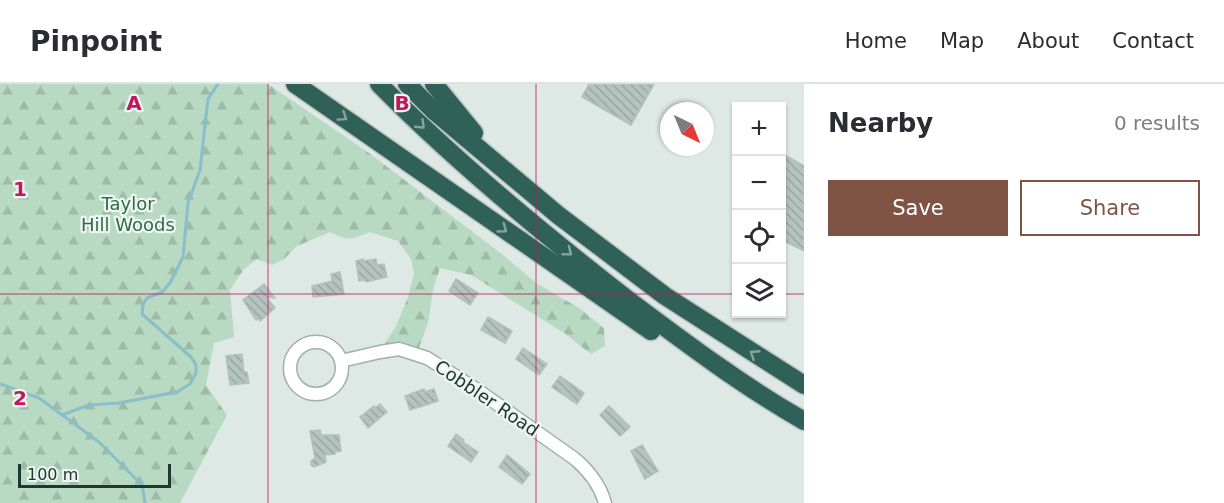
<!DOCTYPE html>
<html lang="en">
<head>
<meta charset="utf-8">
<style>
	body { margin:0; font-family:"DejaVu Sans",sans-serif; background:#f7f7f7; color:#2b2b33 }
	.controls { position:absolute; right:18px; top:18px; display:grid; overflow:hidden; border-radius:0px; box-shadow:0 2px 4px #0004 }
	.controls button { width:54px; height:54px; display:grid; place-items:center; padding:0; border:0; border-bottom:2px solid #e1e1e2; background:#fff; color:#2b2b33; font:30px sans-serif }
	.compass { position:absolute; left:660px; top:18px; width:54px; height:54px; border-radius:50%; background:#fff; box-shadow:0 2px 4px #0004; rotate:137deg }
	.scale { position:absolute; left:18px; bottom:15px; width:153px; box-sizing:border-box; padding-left:6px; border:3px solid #213732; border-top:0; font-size:16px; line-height:21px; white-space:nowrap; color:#213732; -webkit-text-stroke:4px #eef6f2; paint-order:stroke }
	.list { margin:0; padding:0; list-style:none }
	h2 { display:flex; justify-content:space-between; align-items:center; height:78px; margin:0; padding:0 24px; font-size:26px }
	h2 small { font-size:20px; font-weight:400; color:#7c7c81 }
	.actions { display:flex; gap:12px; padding:18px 24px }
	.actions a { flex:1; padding:14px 0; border:2px solid #805445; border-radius:0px; text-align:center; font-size:21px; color:#805445 }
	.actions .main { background:#805445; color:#fff }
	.icon { flex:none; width:33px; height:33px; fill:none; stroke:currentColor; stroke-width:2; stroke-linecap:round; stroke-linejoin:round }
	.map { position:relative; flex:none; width:804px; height:419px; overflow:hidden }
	header { display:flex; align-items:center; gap:36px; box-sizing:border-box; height:84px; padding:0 30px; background:#fff; border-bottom:2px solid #e1e1e2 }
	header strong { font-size:28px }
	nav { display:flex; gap:33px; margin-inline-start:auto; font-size:21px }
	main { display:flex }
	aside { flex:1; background:#fff }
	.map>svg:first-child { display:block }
	.forest { fill:url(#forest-firs) }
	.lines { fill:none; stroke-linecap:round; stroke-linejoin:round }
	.stream { stroke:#89becb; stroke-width:3 }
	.building { fill:url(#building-back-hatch); stroke:#b1c2bc; stroke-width:1.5 }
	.minor-casing { stroke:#a2b0ac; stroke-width:15 }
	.highway-casing { stroke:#bcc3c2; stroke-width:21 }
	.minor { stroke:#fff; stroke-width:12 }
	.highway { stroke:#2f6159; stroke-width:18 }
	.oneway { stroke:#85a49e }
	.grid { fill:none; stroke:#c2185b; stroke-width:1.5; stroke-opacity:0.55 }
	.labels { text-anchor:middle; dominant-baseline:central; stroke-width:4.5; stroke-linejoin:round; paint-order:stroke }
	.park-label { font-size:18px; fill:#2e6b49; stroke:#eef6f2 }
	.street-label { font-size:18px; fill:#213732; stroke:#eef6f2 }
	.grid-label { font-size:20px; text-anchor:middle; font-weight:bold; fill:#c2185b; stroke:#eef6f2; stroke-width:4.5; stroke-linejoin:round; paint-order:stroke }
</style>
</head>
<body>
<header>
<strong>Pinpoint</strong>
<nav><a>Home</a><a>Map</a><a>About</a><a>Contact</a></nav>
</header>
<main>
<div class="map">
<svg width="804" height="419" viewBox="0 0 804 419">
	<defs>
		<pattern id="forest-firs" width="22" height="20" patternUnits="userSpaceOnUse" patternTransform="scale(1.5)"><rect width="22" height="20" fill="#b8d9c2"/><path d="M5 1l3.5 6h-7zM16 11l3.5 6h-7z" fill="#9ebba7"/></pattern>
		<pattern id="building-back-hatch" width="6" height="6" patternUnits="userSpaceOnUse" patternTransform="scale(1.5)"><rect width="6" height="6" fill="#b4c3be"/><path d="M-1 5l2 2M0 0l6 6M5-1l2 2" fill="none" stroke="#9aa8a4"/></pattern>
	</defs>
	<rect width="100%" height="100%" fill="#dee9e5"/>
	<!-- forest -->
	<path class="forest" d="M 0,0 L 268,0 L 369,69 L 503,171 L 536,199 L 579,224 L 604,244 L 605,262 L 591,270 L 564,249 L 471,191 L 440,184 L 433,206 L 428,239 L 417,269 L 380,268 L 396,242 L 408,213 L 414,189 L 411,175 L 398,157 L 370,148 C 351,156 348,157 330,148 L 297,162 L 284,175 L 272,181 L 257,175 L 244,185 L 230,206 L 234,253 L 214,259 L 206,301 L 227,331 L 180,419 L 0,419 Z"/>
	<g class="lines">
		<!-- stream -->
		<g class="stream">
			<polyline points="0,300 39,314 99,358 142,401 145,419"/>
			<polyline points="62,331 89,321 119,319 177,308 190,300 196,289 196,281 191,273 142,230 143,221 147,214 162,208 170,199 183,173 188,119 200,86 208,15 218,0"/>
		</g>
	</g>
	<!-- building -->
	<g class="building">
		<polygon points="589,0 654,0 631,41 582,13"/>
		<polygon points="785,71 804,82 804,167 782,156 785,150 782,148 782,76"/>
		<polygon points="363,175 363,177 376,175 377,181 384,180 387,193 366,198 365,196 359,197 356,177"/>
		<polygon points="340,188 344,210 313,213 312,202 332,197 331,190"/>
		<polygon points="456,195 478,209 470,221 449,207"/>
		<polygon points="264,200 275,214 266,213 275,224 260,237 258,235 256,236 243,216"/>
		<polygon points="488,233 512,247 505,259 481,246"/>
		<polygon points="523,264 547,280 539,291 516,275"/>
		<polygon points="242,270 244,288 247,288 249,299 230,301 226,272"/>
		<polygon points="560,292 584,309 577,320 552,303"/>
		<polygon points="424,305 425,308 434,305 438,317 410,326 405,312"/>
		<polygon points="380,320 387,328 368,344 360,333 374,322 375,324"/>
		<polygon points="609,322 630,343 620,352 600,331"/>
		<polygon points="320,346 321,351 339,351 341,367 335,368 335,370 325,371 326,378 314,383 311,381 311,377 315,374 310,347"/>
		<polygon points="456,350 464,356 463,358 478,368 471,378 448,362"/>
		<polygon points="642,361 658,387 645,395 631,367"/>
		<polygon points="507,371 530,390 522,400 499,383"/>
	</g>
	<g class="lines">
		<!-- minor casing -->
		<g class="minor-casing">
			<g id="minor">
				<circle cx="316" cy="284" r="26"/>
				<path d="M 341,277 L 380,268 L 399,265 L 427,274 L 476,305 L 575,375 C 589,387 600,401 605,419"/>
			</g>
		</g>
		<!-- highway casing -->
		<g class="highway-casing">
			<g id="highway">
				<polyline points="295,0 651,247"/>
				<path d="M 379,0 C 457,79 543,150 631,218 C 687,260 743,302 804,337"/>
				<polyline points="407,0 433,26 558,131 665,212 804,301"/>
				<polyline points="434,0 474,49"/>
			</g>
		</g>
		<!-- minor -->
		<use href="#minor" class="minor"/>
		<!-- highway -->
		<use href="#highway" class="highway"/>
	</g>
	<!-- one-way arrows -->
	<defs><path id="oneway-chevron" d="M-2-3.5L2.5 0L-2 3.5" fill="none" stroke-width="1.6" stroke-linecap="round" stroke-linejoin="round" transform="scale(1.5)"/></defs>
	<g class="oneway">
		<use href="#oneway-chevron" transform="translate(343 33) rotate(35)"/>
		<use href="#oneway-chevron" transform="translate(421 41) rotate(44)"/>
		<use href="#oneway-chevron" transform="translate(503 145) rotate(36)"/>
		<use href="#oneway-chevron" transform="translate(568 168) rotate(39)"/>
		<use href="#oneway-chevron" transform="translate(754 270) rotate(-147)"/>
	</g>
	<!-- grid -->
	<path class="grid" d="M 268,0 L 268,419M 536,0 L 536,419M 0,210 L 736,210M 782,210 L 804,210"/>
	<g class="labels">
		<!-- park labels -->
		<g class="park-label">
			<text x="128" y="119">Taylor<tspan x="128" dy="21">Hill Woods</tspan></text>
		</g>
		<!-- street labels -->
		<g class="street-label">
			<text transform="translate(487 314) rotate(34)">Cobbler Road</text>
		</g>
	</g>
	<g class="grid-label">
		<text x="134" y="26">A</text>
		<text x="402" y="26">B</text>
		<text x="20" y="112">1</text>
		<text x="20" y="321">2</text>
	</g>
</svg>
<div class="controls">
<button>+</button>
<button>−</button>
<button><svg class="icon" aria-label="locate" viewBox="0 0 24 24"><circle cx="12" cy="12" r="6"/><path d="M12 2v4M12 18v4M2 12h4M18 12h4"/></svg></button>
<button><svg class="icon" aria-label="layers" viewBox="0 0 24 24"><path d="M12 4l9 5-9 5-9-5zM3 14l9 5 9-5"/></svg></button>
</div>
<svg class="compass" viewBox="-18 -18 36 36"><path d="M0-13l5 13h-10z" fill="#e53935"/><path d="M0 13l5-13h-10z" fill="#7c7c81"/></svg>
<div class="scale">100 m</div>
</div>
<aside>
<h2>Nearby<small>0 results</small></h2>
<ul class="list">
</ul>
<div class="actions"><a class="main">Save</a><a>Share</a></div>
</aside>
</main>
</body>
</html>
